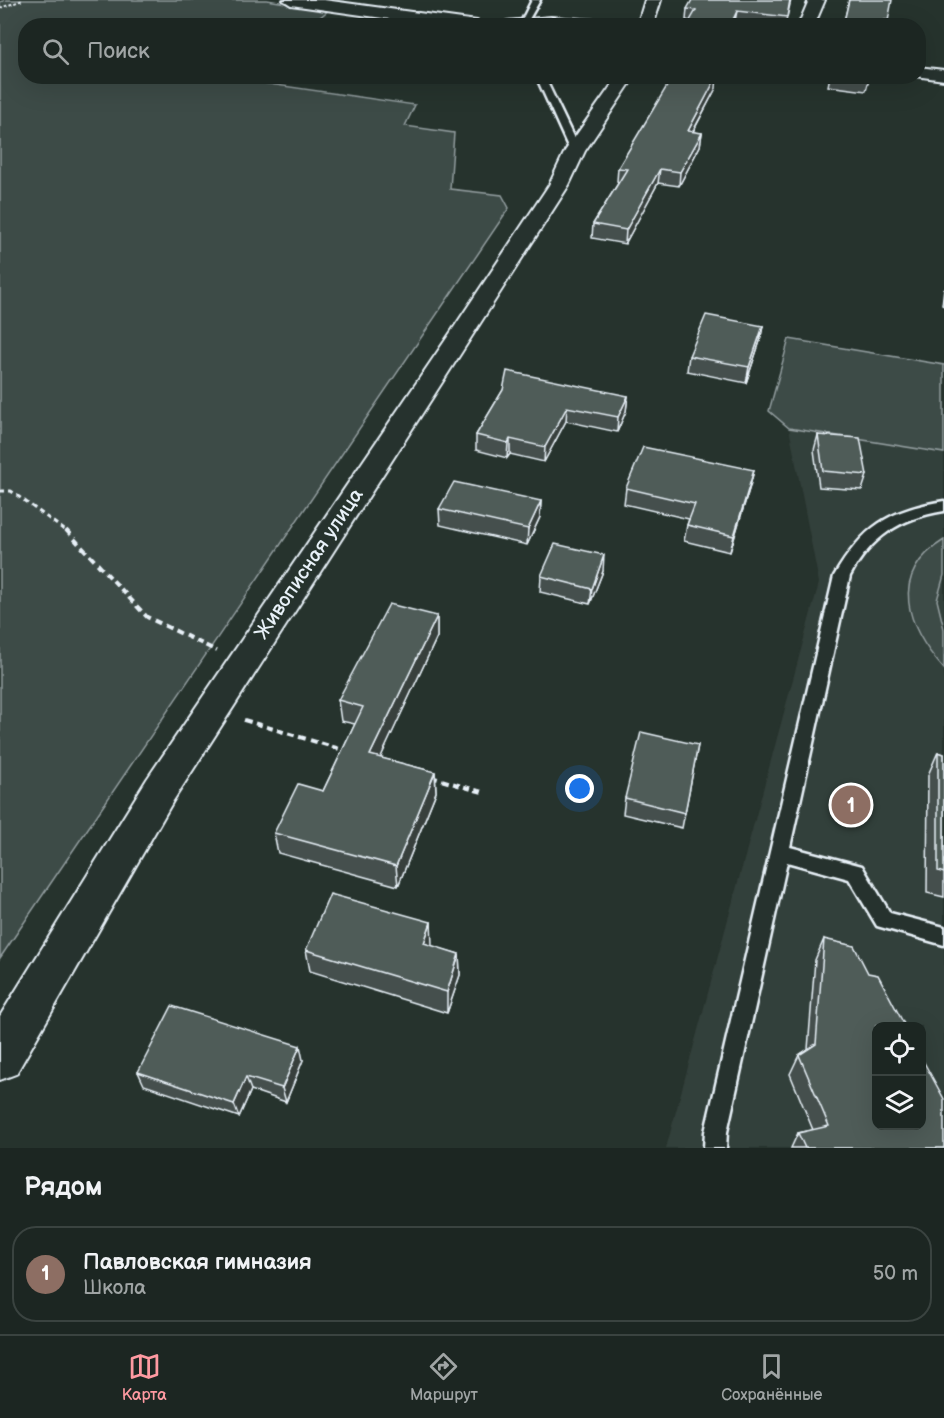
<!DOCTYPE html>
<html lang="ru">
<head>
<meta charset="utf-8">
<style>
	body { margin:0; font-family:"Balsamiq Sans",sans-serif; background:#252e2a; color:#f1f3f6 }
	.controls { position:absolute; right:18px; bottom:18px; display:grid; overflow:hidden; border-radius:12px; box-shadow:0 6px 24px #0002 }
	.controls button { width:54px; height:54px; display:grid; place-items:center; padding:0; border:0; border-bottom:2px solid #3a4340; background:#1c2622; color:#f1f3f6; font:30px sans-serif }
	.you { position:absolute; left:580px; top:789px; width:21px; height:21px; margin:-15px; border:4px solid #fff; border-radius:50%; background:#1a73e8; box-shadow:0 0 0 9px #1a73e833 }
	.badge { display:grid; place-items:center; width:39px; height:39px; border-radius:50%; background:#ff9aa2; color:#fff; font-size:20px; font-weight:700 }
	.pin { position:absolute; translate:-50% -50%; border:3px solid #fff; box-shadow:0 2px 6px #0006 }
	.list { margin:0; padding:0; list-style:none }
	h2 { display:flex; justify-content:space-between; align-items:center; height:78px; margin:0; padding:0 24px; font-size:26px }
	h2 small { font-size:20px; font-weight:400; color:#a0a5a5 }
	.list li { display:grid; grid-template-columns:39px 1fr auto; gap:18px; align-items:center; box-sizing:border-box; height:96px; margin:0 12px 12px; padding:0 12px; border:2px solid #3a4340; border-radius:24px }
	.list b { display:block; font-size:22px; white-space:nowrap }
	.list p { margin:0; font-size:20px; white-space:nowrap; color:#a0a5a5 }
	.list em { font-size:20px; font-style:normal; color:#a0a5a5 }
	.icon { flex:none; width:33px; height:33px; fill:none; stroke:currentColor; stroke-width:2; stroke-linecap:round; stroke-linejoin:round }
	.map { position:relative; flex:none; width:944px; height:1148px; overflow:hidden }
	.search { position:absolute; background:#1c2622; box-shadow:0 6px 24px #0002; left:18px; right:18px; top:18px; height:66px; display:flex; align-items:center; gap:15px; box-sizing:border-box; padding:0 21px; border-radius:24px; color:#a0a5a5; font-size:22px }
	.sheet { height:186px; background:#1c2622 }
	nav { display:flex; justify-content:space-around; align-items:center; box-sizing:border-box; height:84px; border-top:2px solid #3a4340; background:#1c2622; font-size:16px; color:#a0a5a5 }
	nav a { display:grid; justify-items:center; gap:3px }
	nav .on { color:#ff9aa2 }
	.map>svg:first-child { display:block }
	.built { fill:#333f3a; fill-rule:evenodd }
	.green { fill:#3e4b47; stroke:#939ea0; stroke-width:1.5 }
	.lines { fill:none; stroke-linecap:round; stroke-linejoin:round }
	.service-casing { stroke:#e8f1f8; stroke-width:5 }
	.minor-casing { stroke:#e8f1f8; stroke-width:4 }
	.path-far2 { stroke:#e8f1f8; stroke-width:2; stroke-dasharray:3 2; stroke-linecap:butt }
	.path-far1 { stroke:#e8f1f8; stroke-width:3; stroke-dasharray:5 4; stroke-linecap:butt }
	.path { stroke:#e8f1f8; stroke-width:4; stroke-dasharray:7 4.5; stroke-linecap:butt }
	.service { fill:#26332d; fill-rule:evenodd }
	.minor { fill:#26332d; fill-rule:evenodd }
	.wall { fill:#454f4d; stroke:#e8f1f8; stroke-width:1.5 }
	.shaded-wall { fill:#38403e; stroke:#e8f1f8; stroke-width:1.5 }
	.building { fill:#505c59; stroke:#e8f1f8; stroke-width:1.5 }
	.labels { text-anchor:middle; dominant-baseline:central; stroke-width:6; stroke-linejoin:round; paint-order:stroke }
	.street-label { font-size:20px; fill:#e8f1f8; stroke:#26332d }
</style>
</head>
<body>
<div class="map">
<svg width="944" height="1148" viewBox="0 0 944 1148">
	<rect width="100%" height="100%" fill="#26332d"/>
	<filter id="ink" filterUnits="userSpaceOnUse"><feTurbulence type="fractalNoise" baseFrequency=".0167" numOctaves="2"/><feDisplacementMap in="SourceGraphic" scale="12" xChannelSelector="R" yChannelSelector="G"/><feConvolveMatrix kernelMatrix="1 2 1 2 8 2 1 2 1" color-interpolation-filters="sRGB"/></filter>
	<g filter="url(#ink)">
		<!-- built -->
		<path class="built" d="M 789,428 L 944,453 L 944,1148 L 666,1148 L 819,583 ZM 876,1026 L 922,1026 L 922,1126 L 876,1126 Z"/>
		<!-- green -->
		<g class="green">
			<polygon points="6,0 267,0 329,10 310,25 26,26 26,76 247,77 242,80 415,105 405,126 454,133 450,189 502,195 509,208 0,958 0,2"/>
			<polygon points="789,339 944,365 944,453 789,428 769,411"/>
			<path d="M 944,540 L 944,575 L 937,600 L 944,629 L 944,669 C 907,628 887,575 944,540 Z"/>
		</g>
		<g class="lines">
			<!-- service casing -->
			<g class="service-casing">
				<g id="service">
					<polygon points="532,0 540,0 525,26 519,26"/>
					<polygon points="536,76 544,76 580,151 578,153 570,151"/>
					<path d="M 944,501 L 944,511 C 900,518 871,537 850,576 L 790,847 L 862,866 L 890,913 L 944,927 L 944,945 L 877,926 L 849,879 L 787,862 L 727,1132 L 726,1148 L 704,1148 L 705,1132 L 834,576 C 863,527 888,510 944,501 Z"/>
				</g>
			</g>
			<!-- minor casing -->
			<g class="minor-casing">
				<g id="minor">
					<polygon points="283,0 324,0 477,21 485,26 439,26 291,5"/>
					<polygon points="645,0 661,0 653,26 637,26"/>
					<polygon points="809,0 825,0 814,26 798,26"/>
					<polygon points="551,17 612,21 620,26 499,26 507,21"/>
					<polygon points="918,67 944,70 944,80 915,76 918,76"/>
					<polygon points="618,76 635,76 585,151 569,185 173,801 16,1074 0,1080 0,1016 147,779 451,332 549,185 565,151"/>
				</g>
			</g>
			<!-- path-far2 -->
			<polyline class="path-far2" points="0,8 23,0"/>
			<!-- path-far1 -->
			<polyline class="path-far1" points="0,491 11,491 67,532"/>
			<!-- path -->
			<g class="path">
				<polyline points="66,530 147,617 217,651"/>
				<polyline points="244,720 346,751"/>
				<polyline points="431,777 482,792"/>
			</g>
			<!-- service -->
			<use href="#service" class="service"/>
			<!-- minor -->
			<use href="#minor" class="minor"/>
		</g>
		<!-- wall -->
		<g class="wall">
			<polygon points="791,0 785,26 757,26 735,23 734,26 687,26 690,21 686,20 687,9"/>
			<polygon points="849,0 888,21 887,26 843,26"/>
			<polygon points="830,76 870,76 866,91 828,86"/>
			<polygon points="716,88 693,132 702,133 700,146 679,186 658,183 625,244 592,238 593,224 619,182 617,181 618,168"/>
			<polygon points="944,288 944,306 942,305"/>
			<polygon points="763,326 760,341 746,383 687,371 689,356"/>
			<polygon points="503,390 628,396 626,411 617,432 566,421 544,462 510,454 507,458 476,450 476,435"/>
			<polygon points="818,435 867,475 862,490 819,487 814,450"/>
			<polygon points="754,470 750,486 730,552 684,541 687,525 689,519 624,504 626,488"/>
			<polygon points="541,501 540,517 527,545 440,525 439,509"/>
			<polygon points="603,571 590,604 540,592 541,576"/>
			<polygon points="437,616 437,637 380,758 435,772 436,792 398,886 278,853 274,833 323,791 355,724 341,721 338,700"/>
			<polygon points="698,745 682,828 623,814 625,798"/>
			<polygon points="938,752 944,754 944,897 927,893 928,775"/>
			<polygon points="431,922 431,946 459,954 460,975 447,1013 310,971 306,950"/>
			<polygon points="824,939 944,1148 791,1148 798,1133 813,1130 790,1074 799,1055 808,1049 815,960"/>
			<polygon points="303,1060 286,1102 251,1090 239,1117 144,1085 138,1072"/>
		</g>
		<!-- shaded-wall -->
		<g class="shaded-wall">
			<polygon points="737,11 734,26 730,26"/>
			<polygon points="717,76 716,88 686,144 688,131"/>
			<polygon points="702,133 700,146 679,186 680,172"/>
			<polygon points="660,169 658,183 625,244 626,230"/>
			<polygon points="763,326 760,341 746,383 749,367"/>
			<polygon points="628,396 626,411 617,432 618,417"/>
			<polygon points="567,407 566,421 544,462 545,447"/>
			<polygon points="510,439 510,454 507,458 508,443"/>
			<polygon points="754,470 750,486 730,552 734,536"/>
			<polygon points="541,501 540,517 527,545 528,529"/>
			<polygon points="604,555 603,571 590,604 592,589"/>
			<polygon points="437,616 437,637 372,776 370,755"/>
			<polygon points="435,772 436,792 398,886 396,866"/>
			<polygon points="431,922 432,944 425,965 424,943"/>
			<polygon points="459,954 460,975 447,1013 447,992"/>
			<polygon points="300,1046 303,1060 286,1102 282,1088"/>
			<polygon points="246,1077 251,1090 239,1117 234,1104"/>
		</g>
		<!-- building -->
		<g class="building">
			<polygon points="692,0 790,0 787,17 737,11 730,26 687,26 696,10 687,9"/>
			<polygon points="849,0 892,0 888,21 885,20 883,26 843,26"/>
			<polygon points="673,76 717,76 688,131 702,133 680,172 660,169 626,230 593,224 627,169 618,168"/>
			<polygon points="853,76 869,76 869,78"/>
			<polygon points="706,315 763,326 749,367 689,356"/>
			<polygon points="507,371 628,396 618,417 567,407 545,447 510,439 508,443 476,435 503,390"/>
			<polygon points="818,435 860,438 867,475 823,471"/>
			<polygon points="643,447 754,470 734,536 687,525 695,504 626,488"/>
			<polygon points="454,482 541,501 528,529 439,509"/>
			<polygon points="555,544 604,555 592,589 541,576"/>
			<polygon points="389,604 437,616 370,755 435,772 396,866 274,833 298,784 323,791 363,707 338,700"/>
			<polygon points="641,732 698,745 685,813 625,798"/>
			<polygon points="938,752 944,754 944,873 938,871"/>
			<polygon points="330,894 431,922 424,943 459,954 447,992 306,950"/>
			<polygon points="824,939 854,946 868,973 878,975 905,1026 876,1026 876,1125 921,1125 921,1057 944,1099 944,1148 805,1148 798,1133 829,1126 799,1055 816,1044"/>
			<polygon points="172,1006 300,1046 282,1088 246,1077 234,1104 138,1072"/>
		</g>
	</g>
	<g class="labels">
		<!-- street labels -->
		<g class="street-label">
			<text transform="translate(309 564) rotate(-56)">Живописная улица</text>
		</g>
	</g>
</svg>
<div class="controls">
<button><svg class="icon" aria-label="locate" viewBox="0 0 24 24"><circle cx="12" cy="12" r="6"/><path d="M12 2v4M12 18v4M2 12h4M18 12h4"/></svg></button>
<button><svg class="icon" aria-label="layers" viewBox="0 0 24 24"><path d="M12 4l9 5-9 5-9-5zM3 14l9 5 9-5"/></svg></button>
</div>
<div class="you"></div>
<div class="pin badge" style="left:851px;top:805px;background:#8d6e63">1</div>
<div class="search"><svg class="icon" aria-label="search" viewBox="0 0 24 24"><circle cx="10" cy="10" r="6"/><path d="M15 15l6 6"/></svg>Поиск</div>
</div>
<section class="sheet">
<h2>Рядом<small></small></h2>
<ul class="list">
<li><span class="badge" style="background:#8d6e63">1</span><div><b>Павловская гимназия</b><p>Школа</p></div><em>50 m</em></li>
</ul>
</section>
<nav>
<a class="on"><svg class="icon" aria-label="map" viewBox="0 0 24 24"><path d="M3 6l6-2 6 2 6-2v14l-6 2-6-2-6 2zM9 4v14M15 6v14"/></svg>Карта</a>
<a><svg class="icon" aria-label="directions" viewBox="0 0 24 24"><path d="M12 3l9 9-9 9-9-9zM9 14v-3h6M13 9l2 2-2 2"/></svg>Маршрут</a>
<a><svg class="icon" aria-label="saved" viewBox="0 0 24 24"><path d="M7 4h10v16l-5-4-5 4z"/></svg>Сохранённые</a>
</nav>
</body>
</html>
